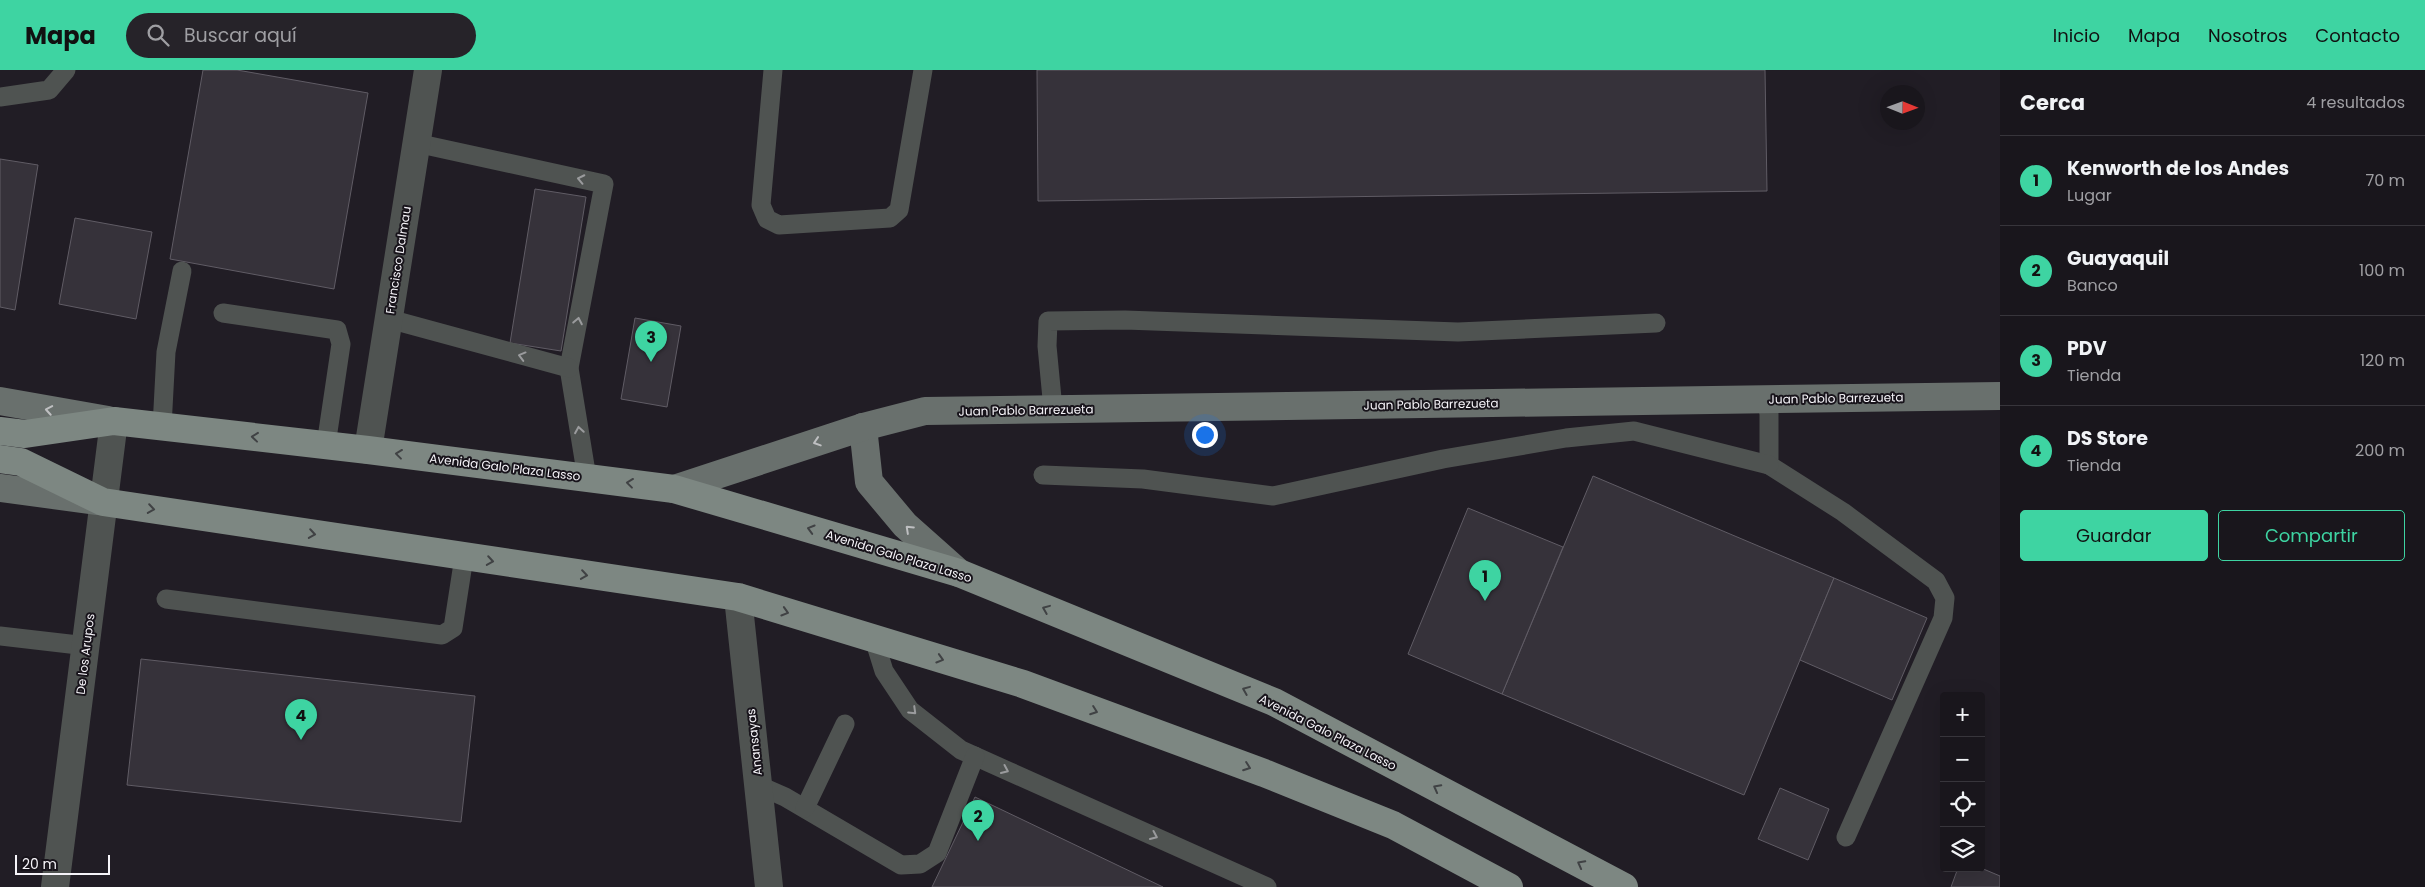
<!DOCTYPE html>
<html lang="es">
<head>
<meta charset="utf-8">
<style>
	body { margin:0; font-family:Poppins,sans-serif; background:#262329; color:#f1f3f6 }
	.controls { position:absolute; right:15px; bottom:15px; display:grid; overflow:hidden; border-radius:5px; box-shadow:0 5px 20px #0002 }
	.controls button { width:45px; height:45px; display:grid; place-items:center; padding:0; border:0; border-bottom:1px solid #37353b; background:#19161c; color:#f1f3f6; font:25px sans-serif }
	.compass { position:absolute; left:1880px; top:15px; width:45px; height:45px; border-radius:50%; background:#19161c; box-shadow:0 5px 20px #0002; rotate:91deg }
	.scale { position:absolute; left:15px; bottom:12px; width:95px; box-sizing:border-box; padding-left:5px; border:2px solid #f6f4f9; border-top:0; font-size:14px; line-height:18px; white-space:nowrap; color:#f6f4f9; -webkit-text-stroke:4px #18141b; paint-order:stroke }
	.you { position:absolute; left:1204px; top:364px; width:18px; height:18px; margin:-12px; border:4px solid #fff; border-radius:50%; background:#1a73e8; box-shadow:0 0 0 8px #1a73e833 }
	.badge { display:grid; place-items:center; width:32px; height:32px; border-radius:50%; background:#3ed4a2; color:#111; font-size:16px; font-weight:700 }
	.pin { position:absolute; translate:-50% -41px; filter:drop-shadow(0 1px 2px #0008) }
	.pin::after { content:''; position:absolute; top:26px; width:18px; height:15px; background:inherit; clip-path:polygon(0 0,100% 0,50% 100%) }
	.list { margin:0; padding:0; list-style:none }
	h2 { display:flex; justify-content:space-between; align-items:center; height:65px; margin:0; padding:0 20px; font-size:21px }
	h2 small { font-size:16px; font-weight:400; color:#9f9fa3 }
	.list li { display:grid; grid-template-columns:32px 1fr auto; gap:15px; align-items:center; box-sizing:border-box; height:90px; padding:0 20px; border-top:1px solid #37353b }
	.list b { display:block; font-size:19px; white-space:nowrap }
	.list p { margin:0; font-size:16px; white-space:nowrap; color:#9f9fa3 }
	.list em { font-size:16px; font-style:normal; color:#9f9fa3 }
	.actions { display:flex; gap:10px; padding:15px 20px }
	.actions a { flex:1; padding:11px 0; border:1px solid #3ed4a2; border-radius:5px; text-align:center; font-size:18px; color:#3ed4a2 }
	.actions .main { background:#3ed4a2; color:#111 }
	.icon { flex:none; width:28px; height:28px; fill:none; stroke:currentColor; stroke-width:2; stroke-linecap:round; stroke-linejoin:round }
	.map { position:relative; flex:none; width:2000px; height:817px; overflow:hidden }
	header { display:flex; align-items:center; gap:30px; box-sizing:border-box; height:70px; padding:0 25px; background:#3ed4a2; color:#111 }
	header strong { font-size:24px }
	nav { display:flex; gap:28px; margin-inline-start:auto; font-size:18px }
	.search { width:350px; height:45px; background:#262329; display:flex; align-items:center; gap:12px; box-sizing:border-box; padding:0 18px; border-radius:28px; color:#9f9fa3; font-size:19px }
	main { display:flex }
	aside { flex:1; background:#19161c }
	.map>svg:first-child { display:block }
	.building { fill:#36323a; stroke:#605c65 }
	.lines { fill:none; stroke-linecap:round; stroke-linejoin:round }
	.service { stroke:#4f5351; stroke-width:19 }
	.minor { stroke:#4f5351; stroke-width:28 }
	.tertiary { stroke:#4f5351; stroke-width:28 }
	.secondary { stroke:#69706d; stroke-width:28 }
	.primary { stroke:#7d8782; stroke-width:28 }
	.oneway { stroke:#9a9b9d }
	.oneway2 { stroke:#bebfc1 }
	.oneway3 { stroke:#404244 }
	.labels { text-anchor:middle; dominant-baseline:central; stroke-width:4; stroke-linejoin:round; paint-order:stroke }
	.street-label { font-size:12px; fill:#f6f4f9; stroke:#18141b }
</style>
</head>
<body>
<header>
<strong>Mapa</strong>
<div class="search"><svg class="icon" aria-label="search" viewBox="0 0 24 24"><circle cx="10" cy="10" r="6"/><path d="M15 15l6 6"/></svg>Buscar aquí</div>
<nav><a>Inicio</a><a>Mapa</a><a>Nosotros</a><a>Contacto</a></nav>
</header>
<main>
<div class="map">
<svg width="2000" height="817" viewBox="0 0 2000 817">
	<rect width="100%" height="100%" fill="#211d25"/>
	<!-- building -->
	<g class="building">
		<polygon points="203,0 237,0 368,23 334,219 170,189"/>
		<polygon points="1037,0 1765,0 1767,121 1038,131"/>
		<polygon points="0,89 38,95 15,240 0,237"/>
		<polygon points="535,119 586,127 561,281 510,273"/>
		<polygon points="75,148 152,162 136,249 59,234"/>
		<polygon points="635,248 681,256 667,337 621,329"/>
		<polygon points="1593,406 1834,508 1744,725 1502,624"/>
		<polygon points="1468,438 1563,477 1502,624 1408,584"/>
		<polygon points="1834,508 1927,548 1892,630 1800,590"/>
		<polygon points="141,589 475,626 461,752 127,715"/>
		<polygon points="1780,718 1829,739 1808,790 1758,769"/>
		<polygon points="975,727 1163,817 932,817"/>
		<polygon points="1958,798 1981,798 2000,806 2000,817 1951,817"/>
	</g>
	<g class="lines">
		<!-- service -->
		<g class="service">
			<polyline points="773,0 761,135 767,149 779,155 890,148 899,140 923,0"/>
			<polyline points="0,27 49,20 66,0"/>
			<polyline points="416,73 604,114 569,298 587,408"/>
			<polyline points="223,243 337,260 341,274 326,375"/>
			<polyline points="389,249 569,298"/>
			<polyline points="1766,329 1769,344 1769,395 1843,442 1936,511 1945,528 1943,548 1846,767"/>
			<polyline points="1053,339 1047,276 1048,251 1125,250 1458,262 1656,253"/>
			<polyline points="162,357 166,282 182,201"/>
			<polyline points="1043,405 1143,409 1273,426 1443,389 1566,368 1634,361 1769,395"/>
			<polyline points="166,529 442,565 453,558 464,487"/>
			<polyline points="0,566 87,576"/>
			<polyline points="874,569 884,601 910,640 961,680 1267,817"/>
			<polyline points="758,715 785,727 901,795 920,794 937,783 975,686"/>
			<polyline points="805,738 845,654"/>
		</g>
		<!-- minor -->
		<polyline class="minor" points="738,527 769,817"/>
		<!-- tertiary -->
		<g class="tertiary">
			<polyline points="368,380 428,0"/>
			<polyline points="55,817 114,351"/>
		</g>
		<!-- secondary -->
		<g class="secondary">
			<polyline points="0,331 108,350"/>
			<polyline points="863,357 869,412 905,455 959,503"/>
			<polyline points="0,418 98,431"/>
			<polyline points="674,419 863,357 925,341 2000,326"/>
		</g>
		<!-- primary -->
		<g class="primary">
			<polyline points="0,361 25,364 114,351 368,380 674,419 959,503 1274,632 1624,817"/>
			<polyline points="0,389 21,392 103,432 738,527 1023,614 1264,703 1393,755 1509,817"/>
		</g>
	</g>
	<!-- one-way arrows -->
	<defs><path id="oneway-chevron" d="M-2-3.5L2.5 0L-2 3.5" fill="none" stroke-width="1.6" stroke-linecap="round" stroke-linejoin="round" transform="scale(1.25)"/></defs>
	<g class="oneway">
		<use href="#oneway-chevron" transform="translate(581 109) rotate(-168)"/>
		<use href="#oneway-chevron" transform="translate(578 251) rotate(-79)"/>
		<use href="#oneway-chevron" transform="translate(522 286) rotate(-165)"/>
		<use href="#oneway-chevron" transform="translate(579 360) rotate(-99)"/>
		<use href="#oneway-chevron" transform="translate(913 641) rotate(44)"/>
		<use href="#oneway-chevron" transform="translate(1005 700) rotate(24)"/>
		<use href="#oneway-chevron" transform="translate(1154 766) rotate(24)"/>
	</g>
	<g class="oneway2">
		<use href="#oneway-chevron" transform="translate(49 340) rotate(-170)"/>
		<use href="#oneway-chevron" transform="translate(817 372) rotate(162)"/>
		<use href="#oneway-chevron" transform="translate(909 459) rotate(-137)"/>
	</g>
	<g class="oneway3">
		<use href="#oneway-chevron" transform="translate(255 367) rotate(-174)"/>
		<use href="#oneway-chevron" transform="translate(399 384) rotate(-173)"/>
		<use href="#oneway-chevron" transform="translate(630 413) rotate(-173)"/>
		<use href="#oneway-chevron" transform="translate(151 439) rotate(9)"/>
		<use href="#oneway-chevron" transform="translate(811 459) rotate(-164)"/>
		<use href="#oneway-chevron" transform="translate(312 464) rotate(9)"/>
		<use href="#oneway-chevron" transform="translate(490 491) rotate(9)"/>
		<use href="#oneway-chevron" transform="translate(584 505) rotate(8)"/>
		<use href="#oneway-chevron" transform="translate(1046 539) rotate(-158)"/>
		<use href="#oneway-chevron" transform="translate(785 542) rotate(17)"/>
		<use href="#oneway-chevron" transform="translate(940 589) rotate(17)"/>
		<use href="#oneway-chevron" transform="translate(1246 620) rotate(-158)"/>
		<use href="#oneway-chevron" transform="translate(1094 641) rotate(20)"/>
		<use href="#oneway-chevron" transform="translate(1247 697) rotate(20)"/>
		<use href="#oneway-chevron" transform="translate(1437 718) rotate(-152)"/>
		<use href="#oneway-chevron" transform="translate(1581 794) rotate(-152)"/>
	</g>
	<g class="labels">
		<!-- street labels -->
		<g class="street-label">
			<text transform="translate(398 190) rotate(-81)">Francisco Dalmau</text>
			<text transform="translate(1836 328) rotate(-1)">Juan Pablo Barrezueta</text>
			<text transform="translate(1431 334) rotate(-1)">Juan Pablo Barrezueta</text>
			<text transform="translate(1026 340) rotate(-1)">Juan Pablo Barrezueta</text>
			<text transform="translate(505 397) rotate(7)">Avenida Galo Plaza Lasso</text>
			<text transform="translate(899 486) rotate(17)">Avenida Galo Plaza Lasso</text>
			<text transform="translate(85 584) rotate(-83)">De los Arupos</text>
			<text transform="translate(1328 662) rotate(27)">Avenida Galo Plaza Lasso</text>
			<text transform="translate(754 672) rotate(-96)">Anansayas</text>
		</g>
	</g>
</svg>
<div class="controls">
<button>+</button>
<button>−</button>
<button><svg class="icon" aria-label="locate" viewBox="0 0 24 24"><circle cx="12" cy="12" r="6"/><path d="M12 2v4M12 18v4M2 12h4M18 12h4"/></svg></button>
<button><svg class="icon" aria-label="layers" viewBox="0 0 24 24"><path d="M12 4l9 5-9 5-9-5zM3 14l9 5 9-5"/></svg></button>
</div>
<svg class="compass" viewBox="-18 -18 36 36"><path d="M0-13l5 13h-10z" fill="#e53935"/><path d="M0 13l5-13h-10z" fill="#9f9fa3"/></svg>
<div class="scale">20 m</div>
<div class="you"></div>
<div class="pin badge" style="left:1485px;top:531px">1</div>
<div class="pin badge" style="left:978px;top:771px">2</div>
<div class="pin badge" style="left:651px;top:292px">3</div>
<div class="pin badge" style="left:301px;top:670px">4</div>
</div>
<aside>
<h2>Cerca<small>4 resultados</small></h2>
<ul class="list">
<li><span class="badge">1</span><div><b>Kenworth de los Andes</b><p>Lugar</p></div><em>70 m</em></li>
<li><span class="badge">2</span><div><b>Guayaquil</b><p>Banco</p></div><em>100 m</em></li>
<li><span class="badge">3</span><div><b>PDV</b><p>Tienda</p></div><em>120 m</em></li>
<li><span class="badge">4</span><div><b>DS Store</b><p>Tienda</p></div><em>200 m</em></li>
</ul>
<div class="actions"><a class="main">Guardar</a><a>Compartir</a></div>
</aside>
</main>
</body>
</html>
